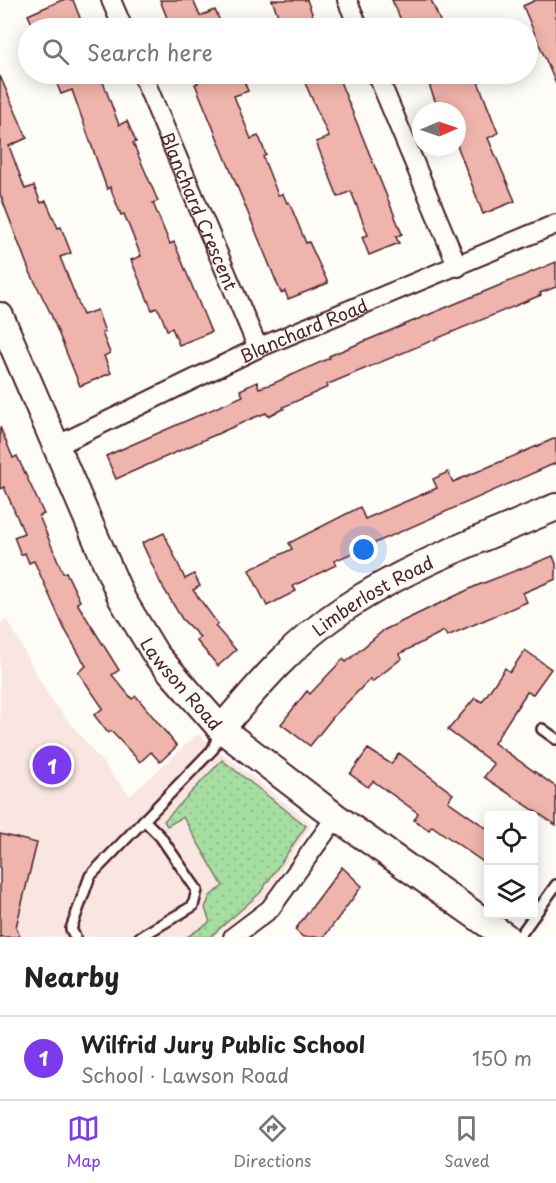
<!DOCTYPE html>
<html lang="en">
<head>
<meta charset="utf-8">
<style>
	body { margin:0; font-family:"Playpen Sans",sans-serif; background:#f6f6f6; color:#222 }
	.controls { position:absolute; right:18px; bottom:18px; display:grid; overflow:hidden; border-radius:6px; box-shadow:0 3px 15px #0003 }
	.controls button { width:54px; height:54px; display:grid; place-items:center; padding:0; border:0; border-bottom:2px solid #e0e0e0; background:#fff; color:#222; font:30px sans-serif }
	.compass { position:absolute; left:412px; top:102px; width:54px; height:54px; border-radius:50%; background:#fff; box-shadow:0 3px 15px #0003; rotate:88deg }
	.you { position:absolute; left:364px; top:550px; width:21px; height:21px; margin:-15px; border:4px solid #fff; border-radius:50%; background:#1a73e8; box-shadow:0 0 0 9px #1a73e833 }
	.badge { display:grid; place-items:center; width:39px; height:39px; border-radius:50%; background:#7c3aed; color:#fff; font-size:20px; font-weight:700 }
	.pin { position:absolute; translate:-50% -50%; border:3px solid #fff; box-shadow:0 2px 6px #0006 }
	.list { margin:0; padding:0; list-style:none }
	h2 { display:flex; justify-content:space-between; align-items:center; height:78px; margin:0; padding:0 24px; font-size:26px }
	h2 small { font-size:20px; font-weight:400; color:#767676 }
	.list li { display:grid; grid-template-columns:39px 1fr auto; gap:18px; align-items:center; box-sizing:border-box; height:84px; padding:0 24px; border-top:2px solid #e0e0e0 }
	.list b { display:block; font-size:22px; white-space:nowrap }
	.list p { margin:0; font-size:20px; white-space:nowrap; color:#767676 }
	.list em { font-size:20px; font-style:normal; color:#767676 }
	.icon { flex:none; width:33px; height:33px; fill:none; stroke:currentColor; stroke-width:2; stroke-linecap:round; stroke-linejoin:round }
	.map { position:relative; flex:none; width:556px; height:937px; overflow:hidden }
	.search { position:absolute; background:#fff; box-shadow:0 3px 15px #0003; left:18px; right:18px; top:18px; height:66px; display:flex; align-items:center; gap:15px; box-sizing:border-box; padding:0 21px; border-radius:33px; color:#767676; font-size:22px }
	.sheet { height:162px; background:#fff }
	nav { display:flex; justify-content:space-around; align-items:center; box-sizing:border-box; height:84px; border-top:2px solid #e0e0e0; background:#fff; font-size:16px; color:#767676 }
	nav a { display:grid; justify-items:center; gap:3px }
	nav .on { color:#7c3aed }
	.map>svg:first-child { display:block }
	.built { fill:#f9e6e0 }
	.grass { fill:url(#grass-dots); stroke:#787e66; stroke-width:1.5 }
	.building { fill:#efb4ab; stroke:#4a1f2b; stroke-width:1.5 }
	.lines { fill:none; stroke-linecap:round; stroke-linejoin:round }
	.lane-casing { stroke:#4a1f2b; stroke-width:14 }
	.street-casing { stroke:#4a1f2b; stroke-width:22 }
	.secondary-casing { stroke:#4a1f2b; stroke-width:30 }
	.lane { stroke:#fdfcf7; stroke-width:9 }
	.street { stroke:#fdfcf7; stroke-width:18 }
	.secondary { stroke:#fdfcf7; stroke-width:26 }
	.labels { text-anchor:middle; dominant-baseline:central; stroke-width:5; stroke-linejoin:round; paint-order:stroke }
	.street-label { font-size:18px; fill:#4a1f2b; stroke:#fdfcf7 }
</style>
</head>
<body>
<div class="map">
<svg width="556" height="937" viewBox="0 0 556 937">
	<defs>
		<pattern id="grass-dots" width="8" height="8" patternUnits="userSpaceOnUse" patternTransform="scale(1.5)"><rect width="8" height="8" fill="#a6dea2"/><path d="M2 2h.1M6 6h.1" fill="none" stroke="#90be8c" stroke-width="1.8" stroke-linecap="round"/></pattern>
	</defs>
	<rect width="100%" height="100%" fill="#fdfcf7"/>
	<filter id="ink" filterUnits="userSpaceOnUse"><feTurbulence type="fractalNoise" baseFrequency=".0167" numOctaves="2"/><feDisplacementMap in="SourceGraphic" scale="12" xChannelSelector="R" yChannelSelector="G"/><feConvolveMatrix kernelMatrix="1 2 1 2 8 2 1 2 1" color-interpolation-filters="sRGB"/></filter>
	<g filter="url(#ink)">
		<!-- built -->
		<polygon class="built" points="7,619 49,697 130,796 198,734 312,824 264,897 214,937 0,937 0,623"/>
		<!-- grass -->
		<polygon class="grass" points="222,760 306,826 260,893 210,937 187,937 210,922 205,908 210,896 223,886 183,817 167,826 164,821"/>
		<!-- building -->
		<g class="building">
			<polygon points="62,0 73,0 84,28 34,28 28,15"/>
			<polygon points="160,0 193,0 200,16 215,10 223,28 171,28"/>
			<polygon points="272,0 307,0 316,24 305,28 283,28"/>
			<polygon points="392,0 431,0 443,28 414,28 410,19 402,22"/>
			<polygon points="536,0 556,0 556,84 523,6"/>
			<polygon points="53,74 100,74 119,125 127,121 136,142 133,143 158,201 153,203 170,244 174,242 211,332 179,345 172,328 167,330 160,312 157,308 152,310 131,260 141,256 124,214 121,215 110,187 107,189 72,90 61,94"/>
			<polygon points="193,74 241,74 248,91 234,96 251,139 258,136 260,139 266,155 263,157 278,195 283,194 287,203 289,202 306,243 309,242 328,283 288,299 285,291 281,293 195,84 198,83"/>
			<polygon points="301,74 337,74 402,234 396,237 399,243 369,255 362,237 368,235 351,191 338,197 316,142 329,137"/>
			<polygon points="425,74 475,74 498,133 488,138 515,201 483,214 457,145 457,111 439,111"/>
			<polygon points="0,76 27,138 9,146 25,189 34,186 41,203 46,201 58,228 61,227 71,253 60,257 83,315 97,310 105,332 102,333 110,353 104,356 111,373 80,386 50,312 29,270 0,194"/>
			<polygon points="556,262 556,287 540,293 541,295 326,385 328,387 283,407 284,409 268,416 266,413 253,418 116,479 106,456 243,396 240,390 257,382 259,388 272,384 330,358 329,356"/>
			<polygon points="0,427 13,458 17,456 44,514 39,516 63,573 66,572 80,601 77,603 119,670 112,675 132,699 136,696 177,746 160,762 151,752 140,762 111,731 108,733 94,715 103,708 78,672 86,666 64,628 34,561 29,563 25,553 21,555 14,537 24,533 4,487 0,489"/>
			<polygon points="556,438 556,463 334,561 336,565 293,586 296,591 267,606 249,570 292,549 289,543 360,507 365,519 437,488 433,479 448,472 453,482"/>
			<polygon points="164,533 185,579 194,574 200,586 193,590 218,624 215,626 236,650 218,666 196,640 200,637 182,619 161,584 142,543"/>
			<polygon points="553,556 556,564 556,579 523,593 527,602 447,636 444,631 399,654 402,658 372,682 370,679 333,717 310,746 281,724 307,691 310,694 343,659 346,662 384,630 476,586"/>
			<polygon points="525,650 551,669 533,694 527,692 494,743 556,787 556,825 484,777 494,764 448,730 475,698 482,702 505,668 510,672"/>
			<polygon points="368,749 391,764 399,753 453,794 448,801 489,830 489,866 432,826 429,830 414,820 418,813 373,781 368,787 350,774"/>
			<polygon points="0,834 37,843 16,927 20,937 0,937"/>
			<polygon points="342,867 362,886 324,937 303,937 295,930"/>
		</g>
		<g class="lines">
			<!-- lane casing -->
			<g class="lane-casing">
				<g id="lane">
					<polyline points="542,729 556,739"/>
					<polyline points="75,937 71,929 90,876 213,749 220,731"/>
					<polyline points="140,937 193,906 197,890 160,836 144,820"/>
					<polyline points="519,937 556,885"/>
				</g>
			</g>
			<!-- street casing -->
			<g class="street-casing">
				<g id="street">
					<polyline points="111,0 123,28"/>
					<polyline points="347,0 359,28"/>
					<path id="s1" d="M 142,74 L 258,348"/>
					<polyline points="377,74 458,267"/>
					<path id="s2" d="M 56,446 L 258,348 L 556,224"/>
					<polyline points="233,937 270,909 336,817"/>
				</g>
			</g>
			<!-- secondary casing -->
			<g class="secondary-casing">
				<g id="secondary">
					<path id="s3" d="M 0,316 L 122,599 L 156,655 L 221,729 L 336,817 L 506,937"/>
					<path id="s4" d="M 221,729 C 258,685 296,640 345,608 C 410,564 485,538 556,507"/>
				</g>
			</g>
			<!-- lane -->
			<use href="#lane" class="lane"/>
			<!-- street -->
			<use href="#street" class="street"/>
			<!-- secondary -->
			<use href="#secondary" class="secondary"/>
		</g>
	</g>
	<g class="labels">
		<!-- street labels -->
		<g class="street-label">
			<text stroke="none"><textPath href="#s1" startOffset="148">Blanchard Crescent</textPath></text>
			<text stroke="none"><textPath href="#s2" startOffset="273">Blanchard Road</textPath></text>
			<text stroke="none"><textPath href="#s4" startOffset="204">Limberlost Road</textPath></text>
			<text stroke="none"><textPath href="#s3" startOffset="412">Lawson Road</textPath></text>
		</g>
	</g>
</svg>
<div class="controls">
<button><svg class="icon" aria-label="locate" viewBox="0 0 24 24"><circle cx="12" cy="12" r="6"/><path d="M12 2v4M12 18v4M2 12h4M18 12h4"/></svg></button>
<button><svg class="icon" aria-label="layers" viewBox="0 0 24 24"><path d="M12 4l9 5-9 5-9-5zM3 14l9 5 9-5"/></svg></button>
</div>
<svg class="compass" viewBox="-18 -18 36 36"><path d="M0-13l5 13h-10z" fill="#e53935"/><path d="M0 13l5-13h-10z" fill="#767676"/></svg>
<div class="you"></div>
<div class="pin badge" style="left:52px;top:765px">1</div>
<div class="search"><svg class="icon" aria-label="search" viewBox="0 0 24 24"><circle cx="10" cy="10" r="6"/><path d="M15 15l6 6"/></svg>Search here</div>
</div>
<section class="sheet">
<h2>Nearby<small></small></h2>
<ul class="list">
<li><span class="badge">1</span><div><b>Wilfrid Jury Public School</b><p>School · Lawson Road</p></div><em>150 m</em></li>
</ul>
</section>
<nav>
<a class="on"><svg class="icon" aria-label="map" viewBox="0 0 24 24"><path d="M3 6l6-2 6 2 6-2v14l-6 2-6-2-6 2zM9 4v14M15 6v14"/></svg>Map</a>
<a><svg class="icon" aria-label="directions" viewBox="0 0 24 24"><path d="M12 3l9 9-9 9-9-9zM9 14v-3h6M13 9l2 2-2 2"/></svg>Directions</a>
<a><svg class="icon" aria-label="saved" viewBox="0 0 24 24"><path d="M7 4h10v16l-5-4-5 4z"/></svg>Saved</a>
</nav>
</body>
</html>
